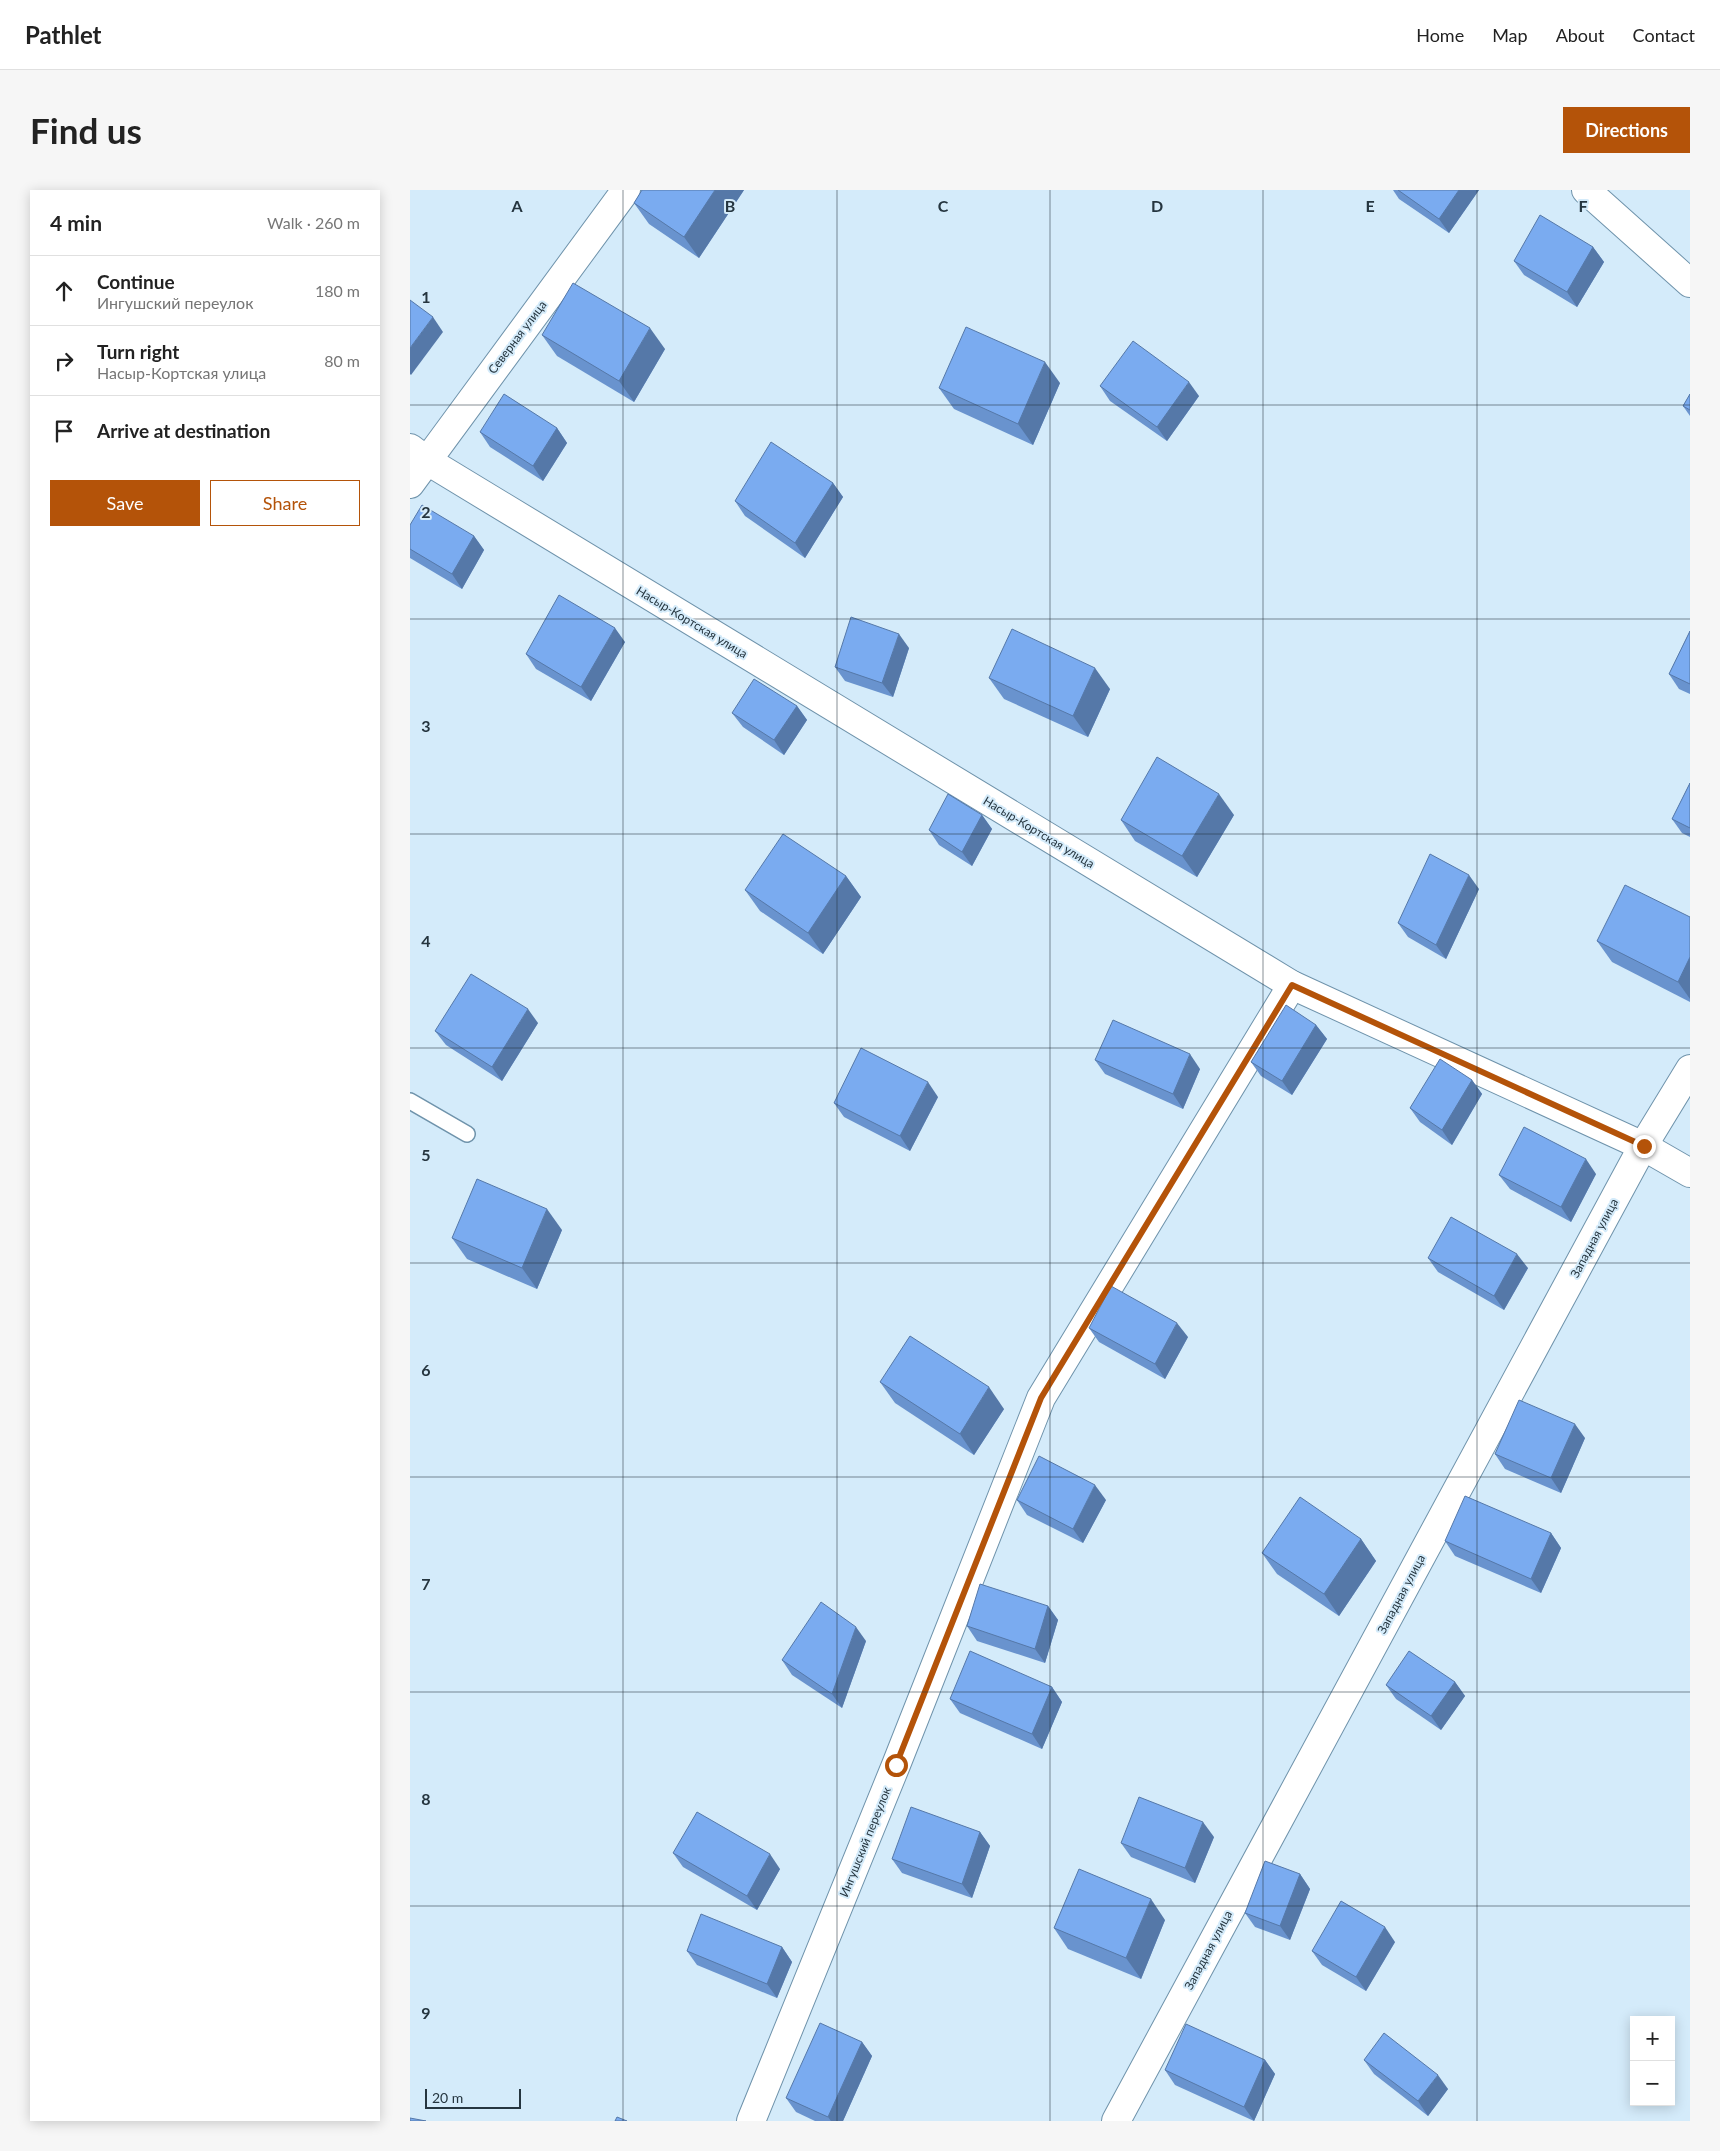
<!DOCTYPE html>
<html lang="en">
<head>
<meta charset="utf-8">
<style>
	body { margin:0; font-family:Lato,sans-serif; background:#f6f6f6; color:#222 }
	.controls { position:absolute; right:15px; bottom:15px; display:grid; overflow:hidden; border-radius:0px; box-shadow:0 2px 12px #0003 }
	.controls button { width:45px; height:45px; display:grid; place-items:center; padding:0; border:0; border-bottom:1px solid #e0e0e0; background:#fff; color:#222; font:25px sans-serif }
	.scale { position:absolute; left:15px; bottom:12px; width:96px; box-sizing:border-box; padding-left:5px; border:2px solid #25353f; border-top:0; font-size:14px; line-height:18px; white-space:nowrap; color:#25353f; -webkit-text-stroke:4px #d4ebfa; paint-order:stroke }
	.stop { position:absolute; width:15px; height:15px; margin:-11px; border:4px solid #b45309; border-radius:50%; background:#fff }
	.stop.end { background:#b45309; border-color:#fff; box-shadow:0 1px 5px #0008 }
	.list { margin:0; padding:0; list-style:none }
	h2 { display:flex; justify-content:space-between; align-items:center; height:65px; margin:0; padding:0 20px; font-size:21px }
	h2 small { font-size:16px; font-weight:400; color:#767676 }
	.list li { display:grid; grid-template-columns:32px 1fr auto; gap:15px; align-items:center; box-sizing:border-box; height:70px; padding:0 20px; border-top:1px solid #e0e0e0 }
	.list b { display:block; font-size:19px; white-space:nowrap }
	.list p { margin:0; font-size:16px; white-space:nowrap; color:#767676 }
	.list em { font-size:16px; font-style:normal; color:#767676 }
	.actions { display:flex; gap:10px; padding:15px 20px }
	.actions a { flex:1; padding:11px 0; border:1px solid #b45309; border-radius:0px; text-align:center; font-size:18px; color:#b45309 }
	.actions .main { background:#b45309; color:#fff }
	.icon { flex:none; width:28px; height:28px; fill:none; stroke:currentColor; stroke-width:2; stroke-linecap:round; stroke-linejoin:round }
	.map { position:relative; flex:none; width:1280px; height:1931px; overflow:hidden; border-radius:0px }
	header { display:flex; align-items:center; gap:30px; box-sizing:border-box; height:70px; padding:0 25px; background:#fff; border-bottom:1px solid #e0e0e0 }
	header strong { font-size:24px }
	nav { display:flex; gap:28px; margin-inline-start:auto; font-size:18px }
	.intro { display:flex; align-items:center; justify-content:space-between; box-sizing:border-box; height:120px; padding:0 30px }
	h1 { margin:0; font-size:35px }
	.button { padding:12px 22px; border-radius:0px; background:#b45309; color:#fff; font-size:18px; font-weight:700 }
	main { display:flex; gap:30px; padding:0 30px }
	aside { flex:1; background:#fff; border-radius:0px; box-shadow:0 2px 12px #0003 }
	.map>svg:first-child { display:block }
	.lines { fill:none; stroke-linecap:round; stroke-linejoin:round }
	.service-casing { stroke:#6f93ab; stroke-width:18 }
	.minor-casing { stroke:#6f93ab; stroke-width:30 }
	.tertiary-casing { stroke:#6f93ab; stroke-width:30 }
	.service { stroke:#fff; stroke-width:15 }
	.minor { stroke:#fff; stroke-width:28 }
	.tertiary { stroke:#fff; stroke-width:28 }
	.wall { fill:#6993ce }
	.shaded-wall { fill:#5578a8 }
	.building { fill:#7aabf0; stroke:#5578a8 }
	.route { stroke:#b45309; stroke-width:6 }
	.grid { fill:none; stroke:#25353f; stroke-width:1; stroke-opacity:0.55 }
	.labels { text-anchor:middle; dominant-baseline:central; stroke-width:4; stroke-linejoin:round; paint-order:stroke }
	.street-label { font-size:12px; fill:#25353f; stroke:#d4ebfa }
	.grid-label { font-size:16px; text-anchor:middle; font-weight:bold; fill:#25353f; stroke:#d4ebfa; stroke-width:4; stroke-linejoin:round; paint-order:stroke }
</style>
</head>
<body>
<header>
<strong>Pathlet</strong>
<nav><a>Home</a><a>Map</a><a>About</a><a>Contact</a></nav>
</header>
<div class="intro"><h1>Find us</h1><a class="button">Directions</a></div>
<main>
<aside>
<h2>4 min<small>Walk · 260 m</small></h2>
<ul class="list">
<li><svg class="icon" aria-label="ahead" viewBox="0 0 24 24"><path d="M12 20V5M6 11l6-6 6 6"/></svg><div><b>Continue</b><p>Ингушский переулок</p></div><em>180 m</em></li>
<li><svg class="icon" aria-label="right" viewBox="0 0 24 24"><path d="M7 20v-9h11M14 6l5 5-5 5"/></svg><div><b>Turn right</b><p>Насыр-Кортская улица</p></div><em>80 m</em></li>
<li><svg class="icon" aria-label="arrive" viewBox="0 0 24 24"><path d="M6 21V4h12l-3 4 3 4H6"/></svg><div><b>Arrive at destination</b></div></li>
</ul>
<div class="actions"><a class="main">Save</a><a>Share</a></div>
</aside>
<div class="map">
<svg width="1280" height="1931" viewBox="0 0 1280 1931">
	<rect width="100%" height="100%" fill="#d4ebfa"/>
	<g class="lines">
		<!-- service casing -->
		<g class="service-casing">
			<polyline id="service" points="0,911 57,944"/>
		</g>
		<!-- minor casing -->
		<g class="minor-casing">
			<g id="minor">
				<polyline points="1176,0 1280,93"/>
				<polyline points="0,294 216,0"/>
				<polyline points="341,1931 486,1575 631,1208 882,795"/>
				<polyline points="706,1931 1233,956 1280,879"/>
			</g>
		</g>
		<!-- tertiary casing -->
		<g class="tertiary-casing">
			<polyline id="tertiary" points="0,258 16,270 882,795 1233,956 1280,983"/>
		</g>
		<!-- service -->
		<use href="#service" class="service"/>
		<!-- minor -->
		<use href="#minor" class="minor"/>
		<!-- tertiary -->
		<use href="#tertiary" class="tertiary"/>
	</g>
	<!-- wall -->
	<g class="wall">
		<polygon points="334,0 289,68 239,34 224,13"/>
		<polygon points="983,0 1069,0 1039,43 989,9"/>
		<polygon points="1183,57 1194,72 1167,117 1114,85 1104,71"/>
		<polygon points="132,145 255,159 224,212 147,166"/>
		<polygon points="650,193 623,255 544,219 529,198"/>
		<polygon points="690,196 789,206 757,251 700,211"/>
		<polygon points="1280,204 1280,226 1273,216"/>
		<polygon points="147,238 157,253 133,291 80,257 70,242"/>
		<polygon points="423,293 433,307 395,368 335,326 325,311"/>
		<polygon points="0,335 64,346 74,360 52,399 0,368"/>
		<polygon points="1280,441 1280,504 1269,499 1259,484"/>
		<polygon points="215,452 181,511 126,479 116,464"/>
		<polygon points="499,458 483,507 435,491 425,477"/>
		<polygon points="579,488 700,499 678,547 594,509"/>
		<polygon points="387,516 397,530 374,565 333,537 322,523"/>
		<polygon points="1280,593 1280,647 1272,643 1262,629"/>
		<polygon points="572,625 582,639 562,676 529,655 519,640"/>
		<polygon points="824,625 787,687 725,651 711,630"/>
		<polygon points="436,686 451,707 413,764 350,721 335,700"/>
		<polygon points="1069,699 1036,769 998,747 988,733"/>
		<polygon points="1280,727 1280,812 1202,772 1187,751"/>
		<polygon points="128,833 92,891 36,855 25,841"/>
		<polygon points="906,835 917,849 882,905 851,886 841,872"/>
		<polygon points="685,870 790,879 773,919 695,884"/>
		<polygon points="1062,890 1072,904 1042,955 1010,932 1000,918"/>
		<polygon points="528,907 500,961 434,927 424,913"/>
		<polygon points="1186,984 1161,1032 1100,999 1089,985"/>
		<polygon points="152,1040 127,1099 57,1069 42,1048"/>
		<polygon points="1018,1068 1118,1078 1094,1120 1028,1082"/>
		<polygon points="679,1138 778,1147 755,1189 689,1152"/>
		<polygon points="470,1192 594,1219 564,1265 485,1213"/>
		<polygon points="1175,1248 1151,1303 1095,1279 1085,1264"/>
		<polygon points="607,1310 696,1310 673,1353 617,1325"/>
		<polygon points="1141,1343 1151,1358 1131,1403 1045,1366 1035,1351"/>
		<polygon points="951,1349 966,1371 929,1426 867,1384 852,1363"/>
		<polygon points="638,1416 648,1430 635,1473 567,1451 557,1436"/>
		<polygon points="456,1451 432,1518 382,1485 372,1470"/>
		<polygon points="1045,1492 1055,1506 1031,1540 986,1509 976,1495"/>
		<polygon points="642,1497 652,1512 632,1559 550,1523 540,1509"/>
		<polygon points="570,1642 580,1656 562,1708 492,1683 482,1669"/>
		<polygon points="804,1647 785,1693 721,1667 711,1653"/>
		<polygon points="263,1663 370,1679 347,1720 273,1677"/>
		<polygon points="890,1684 900,1699 880,1750 845,1737 835,1723"/>
		<polygon points="755,1730 731,1789 658,1759 644,1738"/>
		<polygon points="985,1752 956,1801 912,1775 902,1761"/>
		<polygon points="372,1757 382,1772 367,1808 287,1775 277,1761"/>
		<polygon points="452,1852 462,1866 433,1931 405,1931 386,1922 376,1908"/>
		<polygon points="855,1870 865,1884 844,1931 765,1895 755,1880"/>
		<polygon points="954,1870 1038,1899 1018,1926 964,1884"/>
	</g>
	<!-- shaded-wall -->
	<g class="shaded-wall">
		<polygon points="305,0 334,0 289,68 274,47"/>
		<polygon points="1049,0 1069,0 1039,43 1029,29"/>
		<polygon points="1183,57 1194,72 1167,117 1157,102"/>
		<polygon points="23,127 33,142 1,185 0,184 0,158"/>
		<polygon points="240,138 255,159 224,212 209,191"/>
		<polygon points="635,172 650,193 623,255 608,234"/>
		<polygon points="779,192 789,206 757,251 747,237"/>
		<polygon points="147,238 157,253 133,291 123,276"/>
		<polygon points="423,293 433,307 395,368 385,353"/>
		<polygon points="64,346 74,360 52,399 42,384"/>
		<polygon points="205,438 215,452 181,511 171,497"/>
		<polygon points="489,444 499,458 483,507 472,493"/>
		<polygon points="685,478 700,499 678,547 663,526"/>
		<polygon points="387,516 397,530 374,565 364,550"/>
		<polygon points="809,604 824,625 787,687 772,666"/>
		<polygon points="572,625 582,639 562,676 552,662"/>
		<polygon points="1059,685 1069,699 1036,769 1026,755"/>
		<polygon points="436,686 451,707 413,764 398,743"/>
		<polygon points="1280,767 1280,809 1268,792"/>
		<polygon points="118,819 128,833 92,891 82,877"/>
		<polygon points="906,835 917,849 882,905 872,891"/>
		<polygon points="780,864 790,879 773,919 763,904"/>
		<polygon points="1062,890 1072,904 1042,955 1032,940"/>
		<polygon points="518,892 528,907 500,961 490,946"/>
		<polygon points="1176,969 1186,984 1161,1032 1151,1017"/>
		<polygon points="137,1019 152,1040 127,1099 112,1078"/>
		<polygon points="1107,1064 1118,1078 1094,1120 1084,1106"/>
		<polygon points="767,1133 778,1147 755,1189 745,1174"/>
		<polygon points="579,1197 594,1219 564,1265 550,1244"/>
		<polygon points="1165,1234 1175,1248 1151,1303 1141,1288"/>
		<polygon points="685,1295 696,1310 673,1353 663,1339"/>
		<polygon points="1141,1343 1151,1358 1131,1403 1121,1389"/>
		<polygon points="951,1349 966,1371 929,1426 914,1404"/>
		<polygon points="638,1416 648,1430 635,1473 625,1459"/>
		<polygon points="446,1437 456,1451 432,1518 422,1504"/>
		<polygon points="1045,1492 1055,1506 1031,1540 1021,1526"/>
		<polygon points="642,1497 652,1512 632,1559 622,1544"/>
		<polygon points="793,1632 804,1647 785,1693 775,1678"/>
		<polygon points="570,1642 580,1656 562,1708 552,1694"/>
		<polygon points="360,1664 370,1679 347,1720 337,1706"/>
		<polygon points="890,1684 900,1699 880,1750 870,1736"/>
		<polygon points="741,1709 755,1730 731,1789 716,1768"/>
		<polygon points="975,1737 985,1752 956,1801 946,1787"/>
		<polygon points="372,1757 382,1772 367,1808 357,1794"/>
		<polygon points="452,1852 462,1866 433,1931 421,1931 418,1927"/>
		<polygon points="855,1870 865,1884 844,1931 834,1917"/>
		<polygon points="1028,1885 1038,1899 1018,1926 1008,1911"/>
	</g>
	<!-- building -->
	<g class="building">
		<polygon points="232,0 305,0 274,47 224,13"/>
		<polygon points="988,0 1049,0 1029,29"/>
		<polygon points="1130,25 1183,57 1157,102 1104,71"/>
		<polygon points="163,93 240,138 209,191 132,145"/>
		<polygon points="0,110 23,127 0,158"/>
		<polygon points="556,137 635,172 608,234 529,198"/>
		<polygon points="723,151 779,192 747,237 690,196"/>
		<polygon points="94,204 147,238 123,276 70,242"/>
		<polygon points="1280,204 1280,220 1273,216"/>
		<polygon points="361,252 423,293 385,353 325,311"/>
		<polygon points="12,315 64,346 42,384 0,359 0,335"/>
		<polygon points="149,405 205,438 171,497 116,464"/>
		<polygon points="441,427 489,444 472,493 425,477"/>
		<polygon points="602,439 685,478 663,526 579,488"/>
		<polygon points="1280,441 1280,494 1259,484"/>
		<polygon points="344,489 387,516 364,550 322,523"/>
		<polygon points="747,567 809,604 772,666 711,630"/>
		<polygon points="1280,593 1280,638 1262,629"/>
		<polygon points="538,604 572,625 552,662 519,640"/>
		<polygon points="373,644 436,686 398,743 335,700"/>
		<polygon points="1020,664 1059,685 1026,755 988,733"/>
		<polygon points="1215,695 1280,727 1280,767 1268,792 1187,751"/>
		<polygon points="61,784 118,819 82,877 25,841"/>
		<polygon points="876,815 906,835 872,891 841,872"/>
		<polygon points="703,830 780,864 763,904 685,870"/>
		<polygon points="451,858 518,892 490,946 424,913"/>
		<polygon points="1030,869 1062,890 1032,940 1000,918"/>
		<polygon points="1114,937 1176,969 1151,1017 1089,985"/>
		<polygon points="67,989 137,1019 112,1078 42,1048"/>
		<polygon points="1041,1027 1107,1064 1084,1106 1018,1068"/>
		<polygon points="701,1096 767,1133 745,1174 679,1138"/>
		<polygon points="500,1146 579,1197 550,1244 470,1192"/>
		<polygon points="1109,1210 1165,1234 1141,1288 1085,1264"/>
		<polygon points="629,1266 685,1295 663,1339 607,1310"/>
		<polygon points="1055,1306 1141,1343 1121,1389 1035,1351"/>
		<polygon points="890,1307 951,1349 914,1404 852,1363"/>
		<polygon points="570,1394 638,1416 625,1459 557,1436"/>
		<polygon points="411,1412 446,1437 422,1504 372,1470"/>
		<polygon points="560,1461 642,1497 622,1544 540,1509"/>
		<polygon points="999,1461 1045,1492 1021,1526 976,1495"/>
		<polygon points="729,1607 793,1632 775,1678 711,1653"/>
		<polygon points="501,1617 570,1642 552,1694 482,1669"/>
		<polygon points="287,1622 360,1664 337,1706 263,1663"/>
		<polygon points="855,1671 890,1684 870,1736 835,1723"/>
		<polygon points="669,1679 741,1709 716,1768 644,1738"/>
		<polygon points="931,1711 975,1737 946,1787 902,1761"/>
		<polygon points="291,1724 372,1757 357,1794 277,1761"/>
		<polygon points="410,1833 452,1852 418,1927 376,1908"/>
		<polygon points="776,1834 855,1870 834,1917 755,1880"/>
		<polygon points="974,1843 1028,1885 1008,1911 954,1870"/>
		<polygon points="207,1927 217,1931 205,1931"/>
		<polygon points="0,1928 16,1931 0,1931"/>
	</g>
	<g class="lines">
		<!-- route -->
		<polyline class="route" points="486,1575 631,1208 882,795 1234,956"/>
	</g>
	<!-- grid -->
	<path class="grid" d="M 213,0 L 213,1931M 427,0 L 427,1931M 640,0 L 640,1931M 853,0 L 853,1931M 1067,0 L 1067,1931M 0,215 L 1280,215M 0,429 L 1280,429M 0,644 L 1280,644M 0,858 L 1280,858M 0,1073 L 1280,1073M 0,1287 L 1280,1287M 0,1502 L 1280,1502M 0,1716 L 1280,1716"/>
	<g class="labels">
		<!-- street labels -->
		<g class="street-label">
			<text transform="translate(107 147) rotate(-53)">Северная улица</text>
			<text transform="translate(282 432) rotate(31)">Насыр-Кортская улица</text>
			<text transform="translate(629 642) rotate(31)">Насыр-Кортская улица</text>
			<text transform="translate(1184 1048) rotate(-62)">Западная улица</text>
			<text transform="translate(991 1404) rotate(-62)">Западная улица</text>
			<text transform="translate(455 1652) rotate(-68)">Ингушский переулок</text>
			<text transform="translate(798 1760) rotate(-62)">Западная улица</text>
		</g>
	</g>
	<g class="grid-label">
		<text x="107" y="22">A</text>
		<text x="320" y="22">B</text>
		<text x="533" y="22">C</text>
		<text x="747" y="22">D</text>
		<text x="960" y="22">E</text>
		<text x="1173" y="22">F</text>
		<text x="16" y="113">1</text>
		<text x="16" y="328">2</text>
		<text x="16" y="542">3</text>
		<text x="16" y="757">4</text>
		<text x="16" y="971">5</text>
		<text x="16" y="1186">6</text>
		<text x="16" y="1400">7</text>
		<text x="16" y="1615">8</text>
		<text x="16" y="1829">9</text>
	</g>
</svg>
<div class="controls">
<button>+</button>
<button>−</button>
</div>
<div class="scale">20 m</div>
<div class="stop" style="left:486px;top:1575px"></div>
<div class="stop end" style="left:1234px;top:956px"></div>
</div>
</main>
</body>
</html>
